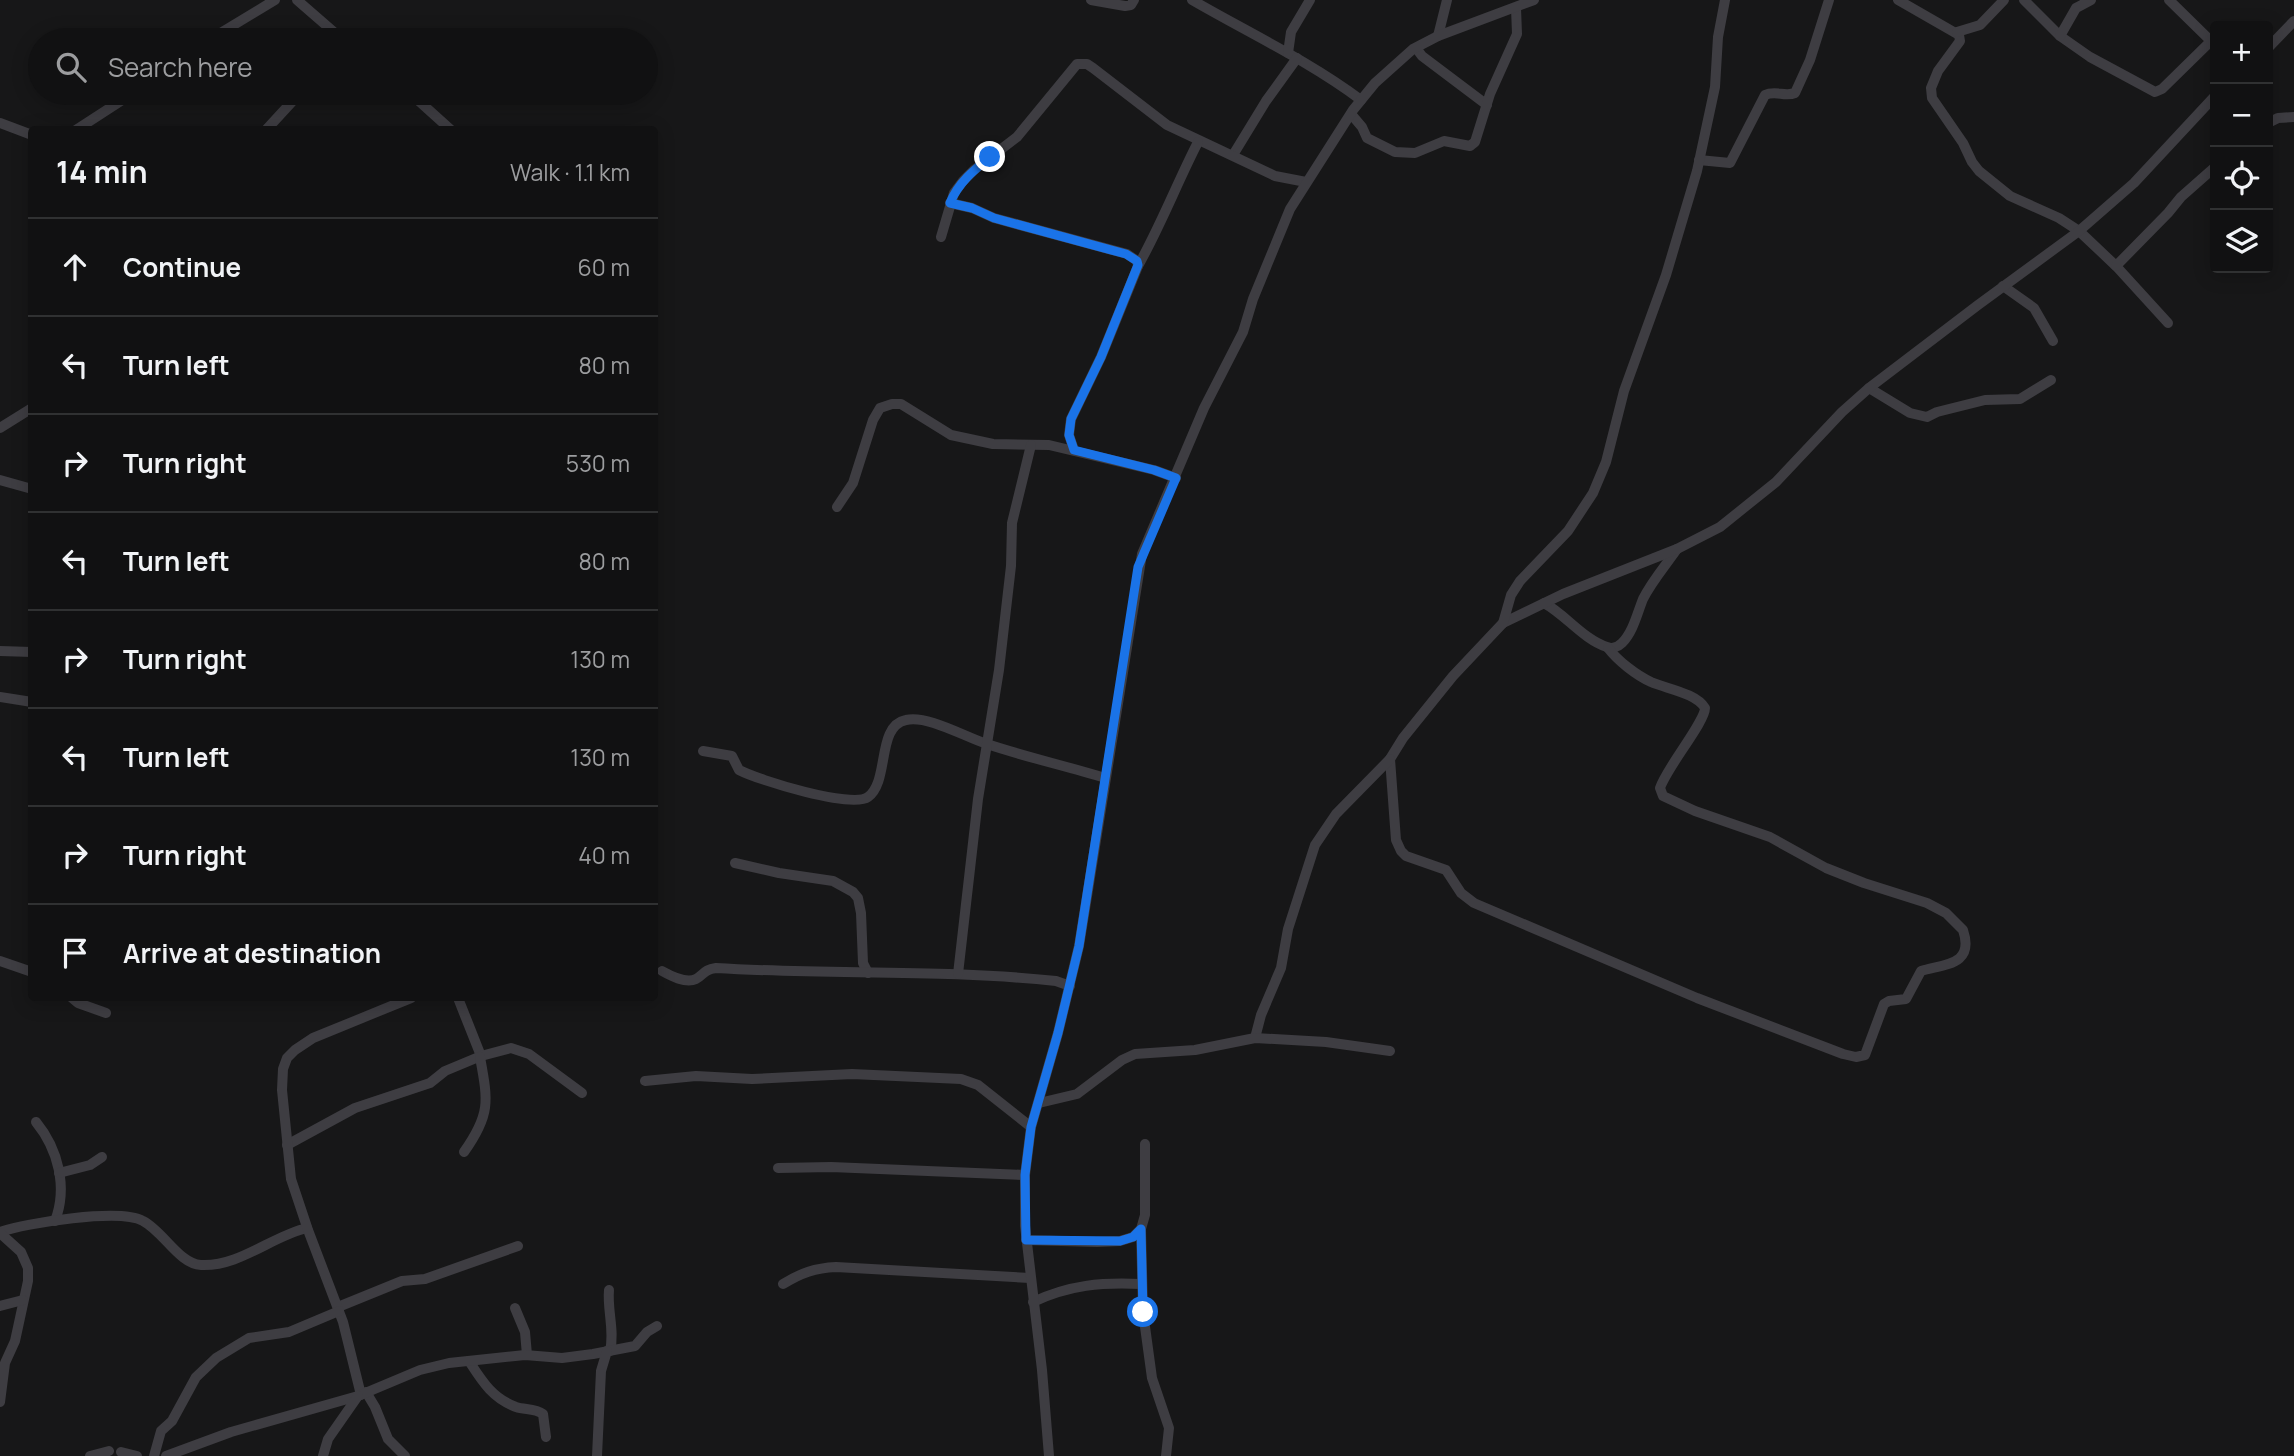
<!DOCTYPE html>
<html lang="en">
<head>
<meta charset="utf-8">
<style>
	body { margin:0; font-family:Manrope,sans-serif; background:#1e1f20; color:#f1f3f6 }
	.controls { position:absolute; right:21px; top:21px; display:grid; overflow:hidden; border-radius:7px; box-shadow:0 4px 18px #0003 }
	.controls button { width:63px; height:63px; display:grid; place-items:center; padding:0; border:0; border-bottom:2px solid #303132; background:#111112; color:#f1f3f6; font:35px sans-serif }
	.stop { position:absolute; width:21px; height:21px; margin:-16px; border:5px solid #1a73e8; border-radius:50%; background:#fff }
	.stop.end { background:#1a73e8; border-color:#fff; box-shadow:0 2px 7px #0008 }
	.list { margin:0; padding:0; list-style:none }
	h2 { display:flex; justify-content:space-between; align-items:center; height:91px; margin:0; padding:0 28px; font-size:30px }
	h2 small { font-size:23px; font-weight:400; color:#9c9d9f }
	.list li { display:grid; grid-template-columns:46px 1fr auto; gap:21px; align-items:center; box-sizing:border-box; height:98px; padding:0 28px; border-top:2px solid #303132 }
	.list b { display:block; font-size:26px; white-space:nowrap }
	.list em { font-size:23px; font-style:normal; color:#9c9d9f }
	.icon { flex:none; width:38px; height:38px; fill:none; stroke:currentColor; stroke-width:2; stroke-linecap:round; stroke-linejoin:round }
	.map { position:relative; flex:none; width:2294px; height:1456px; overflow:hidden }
	.search { position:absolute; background:#111112; box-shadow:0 4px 18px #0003; left:28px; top:28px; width:630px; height:77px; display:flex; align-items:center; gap:18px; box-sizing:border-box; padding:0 24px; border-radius:38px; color:#9c9d9f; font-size:26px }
	.panel { position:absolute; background:#111112; box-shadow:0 4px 18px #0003; left:28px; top:126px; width:630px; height:875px; border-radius:7px }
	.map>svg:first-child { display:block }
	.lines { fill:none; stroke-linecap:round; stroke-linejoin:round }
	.street { stroke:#3e3d42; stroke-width:10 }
	.route { stroke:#1a73e8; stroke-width:9 }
</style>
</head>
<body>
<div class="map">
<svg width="2294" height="1456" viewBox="0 0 2294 1456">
	<rect width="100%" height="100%" fill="#171718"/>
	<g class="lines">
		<!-- street -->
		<g class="street">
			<polyline points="297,0 343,40"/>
			<polyline points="1091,0 1125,6 1131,5 1134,0"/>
			<path d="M 1192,0 C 1249,33 1309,61 1361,100"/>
			<polyline points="1898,0 1959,35 1960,41 1938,71 1931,88 1932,98 1963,143 1972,162 1979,171 2010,196 2059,218 2079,231 2116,266 2168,323"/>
			<polyline points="2024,0 2060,36 2090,57 2155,92 2162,89 2211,41"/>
			<polyline points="2169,0 2215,45"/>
			<polyline points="1957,32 1980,25 2004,0"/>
			<polyline points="1438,36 1447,0"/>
			<polyline points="2060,36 2076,8 2091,0"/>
			<polyline points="209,40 275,0"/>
			<polyline points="1416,48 1422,56 1487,105"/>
			<polyline points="2268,48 2294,21"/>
			<polyline points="1288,53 1291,32 1310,0"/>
			<polyline points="410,93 451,130"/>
			<polyline points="1351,114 1362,127 1367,138 1395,152 1415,153 1444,141 1470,146 1475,142 1490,94 1517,34 1516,8"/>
			<polyline points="0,123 32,135"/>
			<polyline points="2268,123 2278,118 2294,117"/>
			<polyline points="76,130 133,93"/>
			<polyline points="266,130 300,93"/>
			<polyline points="1233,155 1266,101 1297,58"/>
			<path d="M 1699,160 L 1730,163 L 1765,95 C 1775,90 1785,97 1795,93 L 1810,60 L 1829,0"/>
			<polyline points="950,203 972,208 994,218 1127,254 1137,261 1138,266 1101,357 1071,419 1069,435 1074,450"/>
			<polyline points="941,237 954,193 963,181 974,170 1017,137 1077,64 1087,64 1093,68 1167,125 1275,176 1306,182"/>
			<path d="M 1138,266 C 1161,225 1177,183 1198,142"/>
			<polyline points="2116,266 2168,213 2181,197 2215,167"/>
			<polyline points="2003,286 2034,308 2053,341"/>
			<polyline points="1869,388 1910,413 1927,417 1937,412 1985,400 2020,399 2051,380"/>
			<polyline points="0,428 32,408"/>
			<polyline points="0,480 32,489"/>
			<polyline points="837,507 853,483 873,420 880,408 892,404 901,404 951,435 993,444 1049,445 1154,470 1176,478"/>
			<path d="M 1544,603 C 1566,615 1583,639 1607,647 C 1612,649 1618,647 1622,643 C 1633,632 1637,614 1643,599 C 1652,581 1666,565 1677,549"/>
			<polyline points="1503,623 1563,594 1677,549 1720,527 1776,482 1842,412 1869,388 1978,305 2079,231 2134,183 2215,96"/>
			<path d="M 1608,648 C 1618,661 1636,675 1651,682 C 1667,689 1696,693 1705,708 C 1705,722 1667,767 1660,788 L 1663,796 L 1695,811 L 1770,837 L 1826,868 L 1864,883 L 1927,903 L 1946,913 L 1963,930 C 1975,966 1943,964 1921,971 L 1906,999 L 1889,1001 L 1884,1004 L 1865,1055 L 1856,1057 L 1843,1054 L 1697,998 L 1474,903 L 1461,893 L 1446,870 L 1406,856 L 1401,851 L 1396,840 L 1390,759 L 1403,738 L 1453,676 L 1503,623 L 1511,595 L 1520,581 L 1568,531 L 1593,493 L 1606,462 L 1624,391 L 1666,275 L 1697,171 L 1715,87 L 1718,37 L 1725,0"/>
			<polyline points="0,651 32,652"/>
			<polyline points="0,697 32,702"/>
			<path d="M 703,751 L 732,756 L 739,770 C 758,780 852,809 868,797 C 890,781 876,726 906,720 C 928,715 965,737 987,744 C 1026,757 1066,766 1105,778"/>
			<polyline points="735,863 779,873 833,881 853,892 858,898 861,913 863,963 868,973"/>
			<polyline points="0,961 32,972"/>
			<path d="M 662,971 C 671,976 686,984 696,979 C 705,974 703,970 716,968 C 829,975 943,969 1056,981 L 1070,986"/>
			<polyline points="958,974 978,799 999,670 1011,566 1012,523 1031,445"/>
			<polyline points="72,998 78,1003 106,1013"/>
			<polyline points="458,998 481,1056"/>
			<polyline points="1255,1038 1261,1015 1281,968 1288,929 1315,845 1336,814 1390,759"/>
			<polyline points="645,1081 696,1076 752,1079 852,1074 961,1079 978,1085 1031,1127"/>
			<polyline points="1039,1103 1077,1094 1122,1060 1135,1054 1195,1050 1255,1038 1326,1042 1390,1051"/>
			<path d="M 36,1122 C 58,1149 68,1187 55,1221"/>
			<polyline points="287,1145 355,1108 430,1083 445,1071 481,1056 511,1048 529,1054 582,1093"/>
			<path d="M 464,1152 C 491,1114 488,1101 480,1057"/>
			<polyline points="778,1168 831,1167 1025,1175"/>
			<polyline points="59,1173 90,1165 102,1157"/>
			<polyline points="1141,1229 1143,1312 1152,1378 1169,1428 1166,1456"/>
			<path d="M 0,1232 C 26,1223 120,1208 143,1221 C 163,1231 179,1264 201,1265 C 239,1267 272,1236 307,1228"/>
			<polyline points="0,1233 21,1252 28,1268 28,1281 15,1341 5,1363 0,1402"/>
			<polyline points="1026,1240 1097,1242 1120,1241 1133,1237 1141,1229 1145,1215 1145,1144"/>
			<path d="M 783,1284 C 801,1273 815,1268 836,1267 L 1030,1278"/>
			<path d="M 609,1290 C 607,1310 615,1331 610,1351"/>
			<path d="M 1033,1302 C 1069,1285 1102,1282 1141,1284"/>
			<polyline points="0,1306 23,1300"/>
			<polyline points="338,1307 402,1281 425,1279 518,1246"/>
			<polyline points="515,1308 525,1332 527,1355"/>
			<path d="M 469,1361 C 482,1381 492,1398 516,1407 C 525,1410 535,1408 543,1414 L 546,1437"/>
			<polyline points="366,1392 375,1407 388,1439 405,1456"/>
			<polyline points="361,1395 343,1322 308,1230 291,1179 282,1090 283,1069 287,1058 295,1050 313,1038 411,998"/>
			<polyline points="121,1452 137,1456"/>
			<polyline points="90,1456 109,1451"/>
			<polyline points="154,1456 161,1431 172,1421 196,1377 216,1358 249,1338 289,1332 339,1311"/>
			<polyline points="166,1456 231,1432 358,1396 420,1370 449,1363 525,1355 562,1358 593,1354 635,1346 647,1332 657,1326"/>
			<polyline points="323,1456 328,1439 358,1396"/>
			<polyline points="597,1456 601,1371 607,1351"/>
			<polyline points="1049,1456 1042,1370 1025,1226 1025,1175 1031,1127 1058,1033 1079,946 1142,554 1204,408 1243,332 1253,299 1290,209 1353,110 1375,83 1413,49 1438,36 1534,0"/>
		</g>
	</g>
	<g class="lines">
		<!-- route -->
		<path class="route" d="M 990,157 C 974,170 958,183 950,203 L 972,208 L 994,218 L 1126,254 L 1137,261 L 1138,265 L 1101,357 L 1071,419 L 1069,435 L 1074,450 L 1154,470 L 1176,478 L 1138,567 L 1079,946 L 1058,1033 L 1031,1127 L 1025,1175 L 1026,1240 L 1120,1241 L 1133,1237 L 1141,1229 L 1143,1312"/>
	</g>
</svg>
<div class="controls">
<button>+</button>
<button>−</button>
<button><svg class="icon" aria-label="locate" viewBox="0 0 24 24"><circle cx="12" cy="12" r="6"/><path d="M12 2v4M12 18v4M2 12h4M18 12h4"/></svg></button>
<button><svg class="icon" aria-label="layers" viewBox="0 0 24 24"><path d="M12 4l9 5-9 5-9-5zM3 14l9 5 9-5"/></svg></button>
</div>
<div class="stop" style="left:1143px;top:1312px"></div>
<div class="stop end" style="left:990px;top:157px"></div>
<div class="search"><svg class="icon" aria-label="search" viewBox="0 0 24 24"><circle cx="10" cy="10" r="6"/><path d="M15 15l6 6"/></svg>Search here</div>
<section class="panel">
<h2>14 min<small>Walk · 1.1 km</small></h2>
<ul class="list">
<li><svg class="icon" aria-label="ahead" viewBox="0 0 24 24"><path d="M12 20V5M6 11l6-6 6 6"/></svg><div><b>Continue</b></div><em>60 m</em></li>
<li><svg class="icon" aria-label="left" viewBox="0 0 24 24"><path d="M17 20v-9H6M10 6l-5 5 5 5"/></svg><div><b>Turn left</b></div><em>80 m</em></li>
<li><svg class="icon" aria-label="right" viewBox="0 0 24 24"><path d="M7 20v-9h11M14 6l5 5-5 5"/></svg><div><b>Turn right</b></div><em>530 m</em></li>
<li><svg class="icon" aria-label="left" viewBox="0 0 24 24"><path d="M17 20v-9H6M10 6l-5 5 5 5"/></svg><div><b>Turn left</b></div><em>80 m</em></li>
<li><svg class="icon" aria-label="right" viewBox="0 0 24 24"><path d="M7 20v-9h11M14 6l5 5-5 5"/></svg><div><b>Turn right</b></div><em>130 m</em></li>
<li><svg class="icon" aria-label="left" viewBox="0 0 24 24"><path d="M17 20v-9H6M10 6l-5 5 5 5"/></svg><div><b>Turn left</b></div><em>130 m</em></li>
<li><svg class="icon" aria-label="right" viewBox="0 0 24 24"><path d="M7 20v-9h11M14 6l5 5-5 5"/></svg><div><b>Turn right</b></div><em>40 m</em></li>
<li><svg class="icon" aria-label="arrive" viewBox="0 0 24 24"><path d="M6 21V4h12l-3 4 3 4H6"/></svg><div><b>Arrive at destination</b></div></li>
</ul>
</section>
</div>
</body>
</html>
